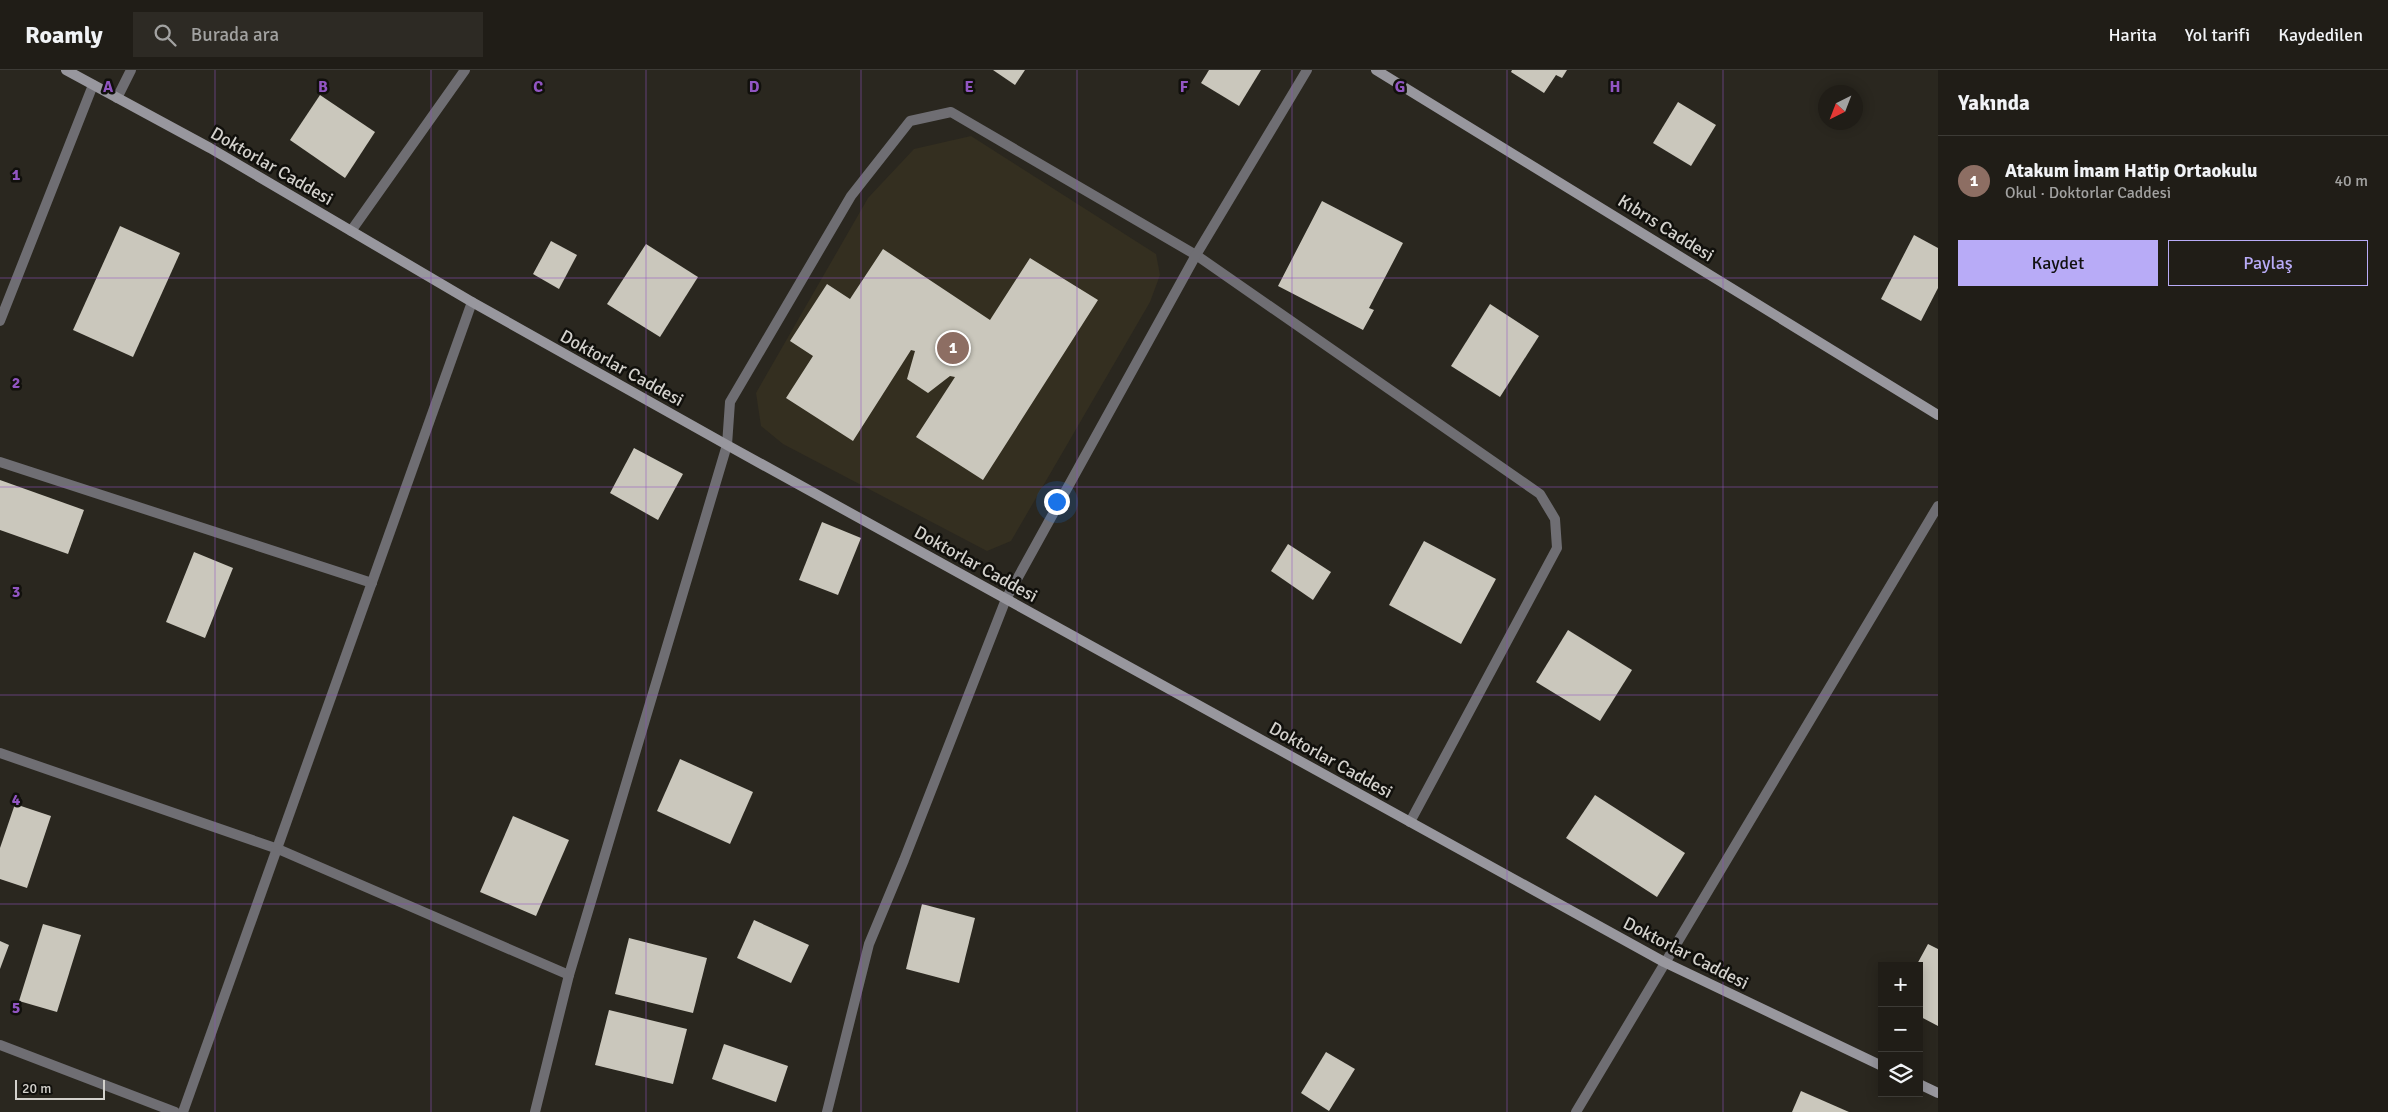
<!DOCTYPE html>
<html lang="tr">
<head>
<meta charset="utf-8">
<style>
	body { margin:0; font-family:Signika,sans-serif; background:#2d2a24; color:#f1f3f6 }
	.controls { position:absolute; right:15px; bottom:15px; display:grid; overflow:hidden; border-radius:0px; box-shadow:0 2px 12px #0003 }
	.controls button { width:45px; height:45px; display:grid; place-items:center; padding:0; border:0; border-bottom:1px solid #3d3b36; background:#201d17; color:#f1f3f6; font:25px sans-serif }
	.compass { position:absolute; left:1818px; top:15px; width:45px; height:45px; border-radius:50%; background:#201d17; box-shadow:0 2px 12px #0003; rotate:222deg }
	.scale { position:absolute; left:15px; bottom:12px; width:90px; box-sizing:border-box; padding-left:5px; border:2px solid #d3d1cc; border-top:0; font-size:14px; line-height:18px; white-space:nowrap; color:#d3d1cc; -webkit-text-stroke:4px #11100c; paint-order:stroke }
	.you { position:absolute; left:1056px; top:431px; width:18px; height:18px; margin:-12px; border:4px solid #fff; border-radius:50%; background:#1a73e8; box-shadow:0 0 0 8px #1a73e833 }
	.badge { display:grid; place-items:center; width:32px; height:32px; border-radius:50%; background:#b8abf7; color:#fff; font-size:16px; font-weight:700 }
	.pin { position:absolute; translate:-50% -50%; border:2px solid #fff; box-shadow:0 1px 5px #0006 }
	.list { margin:0; padding:0; list-style:none }
	h2 { display:flex; justify-content:space-between; align-items:center; height:65px; margin:0; padding:0 20px; font-size:21px }
	h2 small { font-size:16px; font-weight:400; color:#a2a2a1 }
	.list li { display:grid; grid-template-columns:32px 1fr auto; gap:15px; align-items:center; box-sizing:border-box; height:90px; padding:0 20px; border-top:1px solid #3d3b36 }
	.list b { display:block; font-size:19px; white-space:nowrap }
	.list p { margin:0; font-size:16px; white-space:nowrap; color:#a2a2a1 }
	.list em { font-size:16px; font-style:normal; color:#a2a2a1 }
	.actions { display:flex; gap:10px; padding:15px 20px }
	.actions a { flex:1; padding:11px 0; border:1px solid #b8abf7; border-radius:0px; text-align:center; font-size:18px; color:#b8abf7 }
	.actions .main { background:#b8abf7; color:#111 }
	.icon { flex:none; width:28px; height:28px; fill:none; stroke:currentColor; stroke-width:2; stroke-linecap:round; stroke-linejoin:round }
	.map { position:relative; flex:none; width:1938px; height:1042px; overflow:hidden }
	header { display:flex; align-items:center; gap:30px; box-sizing:border-box; height:70px; padding:0 25px; background:#201d17; border-bottom:1px solid #3d3b36 }
	header strong { font-size:24px }
	nav { display:flex; gap:28px; margin-inline-start:auto; font-size:18px }
	.search { width:350px; height:45px; background:#2d2a24; display:flex; align-items:center; gap:12px; box-sizing:border-box; padding:0 18px; border-radius:0px; color:#a2a2a1; font-size:19px }
	main { display:flex }
	aside { flex:1; background:#201d17 }
	.map>svg:first-child { display:block }
	.built { fill:#342f20 }
	.building { fill:#cac7bc }
	.lines { fill:none; stroke-linecap:round; stroke-linejoin:round }
	.street { stroke:#6f6e73; stroke-width:10 }
	.secondary { stroke:#98979e; stroke-width:10 }
	.grid { fill:none; stroke:#9155c2; stroke-width:1; stroke-opacity:0.55 }
	.labels { text-anchor:middle; dominant-baseline:central; stroke-width:5; stroke-linejoin:round; paint-order:stroke }
	.street-label { font-size:18px; fill:#d3d1cc; stroke:#11100c }
	.grid-label { font-size:16px; text-anchor:middle; font-weight:bold; fill:#9155c2; stroke:#11100c; stroke-width:5; stroke-linejoin:round; paint-order:stroke }
</style>
</head>
<body>
<header>
<strong>Roamly</strong>
<div class="search"><svg class="icon" aria-label="search" viewBox="0 0 24 24"><circle cx="10" cy="10" r="6"/><path d="M15 15l6 6"/></svg>Burada ara</div>
<nav><a>Harita</a><a>Yol tarifi</a><a>Kaydedilen</a></nav>
</header>
<main>
<div class="map">
<svg width="1938" height="1042" viewBox="0 0 1938 1042">
	<rect width="100%" height="100%" fill="#2a271f"/>
	<!-- built -->
	<polygon class="built" points="971,66 1156,184 1160,205 1150,232 1011,471 987,481 783,374 761,356 756,323 868,128 914,79"/>
	<!-- building -->
	<g class="building">
		<polygon points="993,0 1025,0 1015,15"/>
		<polygon points="1209,0 1261,0 1239,36 1201,13"/>
		<polygon points="1512,0 1567,0 1562,8 1556,5 1544,23 1511,2"/>
		<polygon points="320,25 375,62 345,108 290,70"/>
		<polygon points="1678,32 1716,55 1691,96 1653,73"/>
		<polygon points="1322,131 1403,173 1369,238 1374,240 1363,260 1278,216"/>
		<polygon points="120,156 180,183 133,287 73,260"/>
		<polygon points="1914,165 1938,178 1938,218 1921,251 1881,229"/>
		<polygon points="551,171 577,185 559,219 533,204"/>
		<polygon points="646,174 698,207 660,267 607,234"/>
		<polygon points="883,179 990,250 1030,188 1098,230 983,410 916,367 955,307 950,306 928,323 907,309 915,281 911,280 853,371 786,328 813,286 790,271 827,214 850,229"/>
		<polygon points="1490,234 1539,266 1500,327 1451,296"/>
		<polygon points="634,378 683,404 658,450 610,423"/>
		<polygon points="0,410 84,440 68,484 0,460"/>
		<polygon points="822,452 861,468 838,525 799,510"/>
		<polygon points="1424,471 1496,509 1461,574 1389,535"/>
		<polygon points="1288,474 1331,502 1313,530 1271,501"/>
		<polygon points="194,482 233,498 205,568 166,552"/>
		<polygon points="1568,560 1632,600 1600,651 1536,612"/>
		<polygon points="680,689 753,722 730,774 657,741"/>
		<polygon points="1595,725 1685,783 1657,827 1566,768"/>
		<polygon points="15,734 51,746 27,818 0,809 0,778"/>
		<polygon points="513,746 569,770 536,846 480,822"/>
		<polygon points="922,834 975,848 959,913 906,899"/>
		<polygon points="754,850 809,875 791,913 737,888"/>
		<polygon points="43,854 81,865 57,942 19,931"/>
		<polygon points="629,868 707,888 693,943 615,924"/>
		<polygon points="0,871 9,875 0,899"/>
		<polygon points="1928,874 1938,879 1938,956 1919,946 1919,896 1916,896"/>
		<polygon points="609,940 687,959 673,1014 595,995"/>
		<polygon points="724,974 788,996 776,1032 712,1009"/>
		<polygon points="1326,982 1355,999 1329,1041 1301,1023"/>
		<polygon points="1801,1021 1849,1042 1792,1042"/>
	</g>
	<g class="lines">
		<!-- street -->
		<g class="street">
			<polyline points="117,28 131,0"/>
			<polyline points="351,161 465,0"/>
			<polyline points="0,251 93,15"/>
			<polyline points="0,392 372,513"/>
			<polyline points="0,683 278,779 569,905"/>
			<polyline points="0,975 175,1042"/>
			<polyline points="183,1042 472,232"/>
			<polyline points="535,1042 569,905 727,375 730,332 851,126 910,51 951,42 1196,185 1540,424 1555,449 1557,478 1410,752"/>
			<polyline points="827,1042 869,874 904,790 1006,529 1196,185 1307,0"/>
			<polyline points="1576,1042 1938,436"/>
		</g>
		<!-- secondary -->
		<g class="secondary">
			<polyline points="66,0 210,78 472,232 727,375 1664,892 1882,996"/>
			<polyline points="1376,0 1938,345"/>
			<polyline points="1919,1014 1938,1023"/>
		</g>
	</g>
	<!-- grid -->
	<path class="grid" d="M 215,0 L 215,1042M 431,0 L 431,1042M 646,0 L 646,1042M 861,0 L 861,1042M 1077,0 L 1077,1042M 1292,0 L 1292,1042M 1507,0 L 1507,1042M 1723,0 L 1723,1042M 0,208 L 1938,208M 0,417 L 1938,417M 0,625 L 1938,625M 0,834 L 1938,834"/>
	<g class="labels">
		<!-- street labels -->
		<g class="street-label">
			<text transform="translate(272 96) rotate(30)">Doktorlar Caddesi</text>
			<text transform="translate(1666 158) rotate(32)">Kıbrıs Caddesi</text>
			<text transform="translate(622 298) rotate(29)">Doktorlar Caddesi</text>
			<text transform="translate(976 494) rotate(29)">Doktorlar Caddesi</text>
			<text transform="translate(1331 690) rotate(29)">Doktorlar Caddesi</text>
			<text transform="translate(1686 883) rotate(27)">Doktorlar Caddesi</text>
		</g>
	</g>
	<g class="grid-label">
		<text x="108" y="22">A</text>
		<text x="323" y="22">B</text>
		<text x="538" y="22">C</text>
		<text x="754" y="22">D</text>
		<text x="969" y="22">E</text>
		<text x="1184" y="22">F</text>
		<text x="1400" y="22">G</text>
		<text x="1615" y="22">H</text>
		<text x="16" y="110">1</text>
		<text x="16" y="318">2</text>
		<text x="16" y="527">3</text>
		<text x="16" y="735">4</text>
		<text x="16" y="943">5</text>
	</g>
</svg>
<div class="controls">
<button>+</button>
<button>−</button>
<button><svg class="icon" aria-label="layers" viewBox="0 0 24 24"><path d="M12 4l9 5-9 5-9-5zM3 14l9 5 9-5"/></svg></button>
</div>
<svg class="compass" viewBox="-18 -18 36 36"><path d="M0-13l5 13h-10z" fill="#e53935"/><path d="M0 13l5-13h-10z" fill="#a2a2a1"/></svg>
<div class="scale">20 m</div>
<div class="you"></div>
<div class="pin badge" style="left:953px;top:278px;background:#8d6e63">1</div>
</div>
<aside>
<h2>Yakında<small></small></h2>
<ul class="list">
<li><span class="badge" style="background:#8d6e63">1</span><div><b>Atakum İmam Hatip Ortaokulu</b><p>Okul · Doktorlar Caddesi</p></div><em>40 m</em></li>
</ul>
<div class="actions"><a class="main">Kaydet</a><a>Paylaş</a></div>
</aside>
</main>
</body>
</html>
